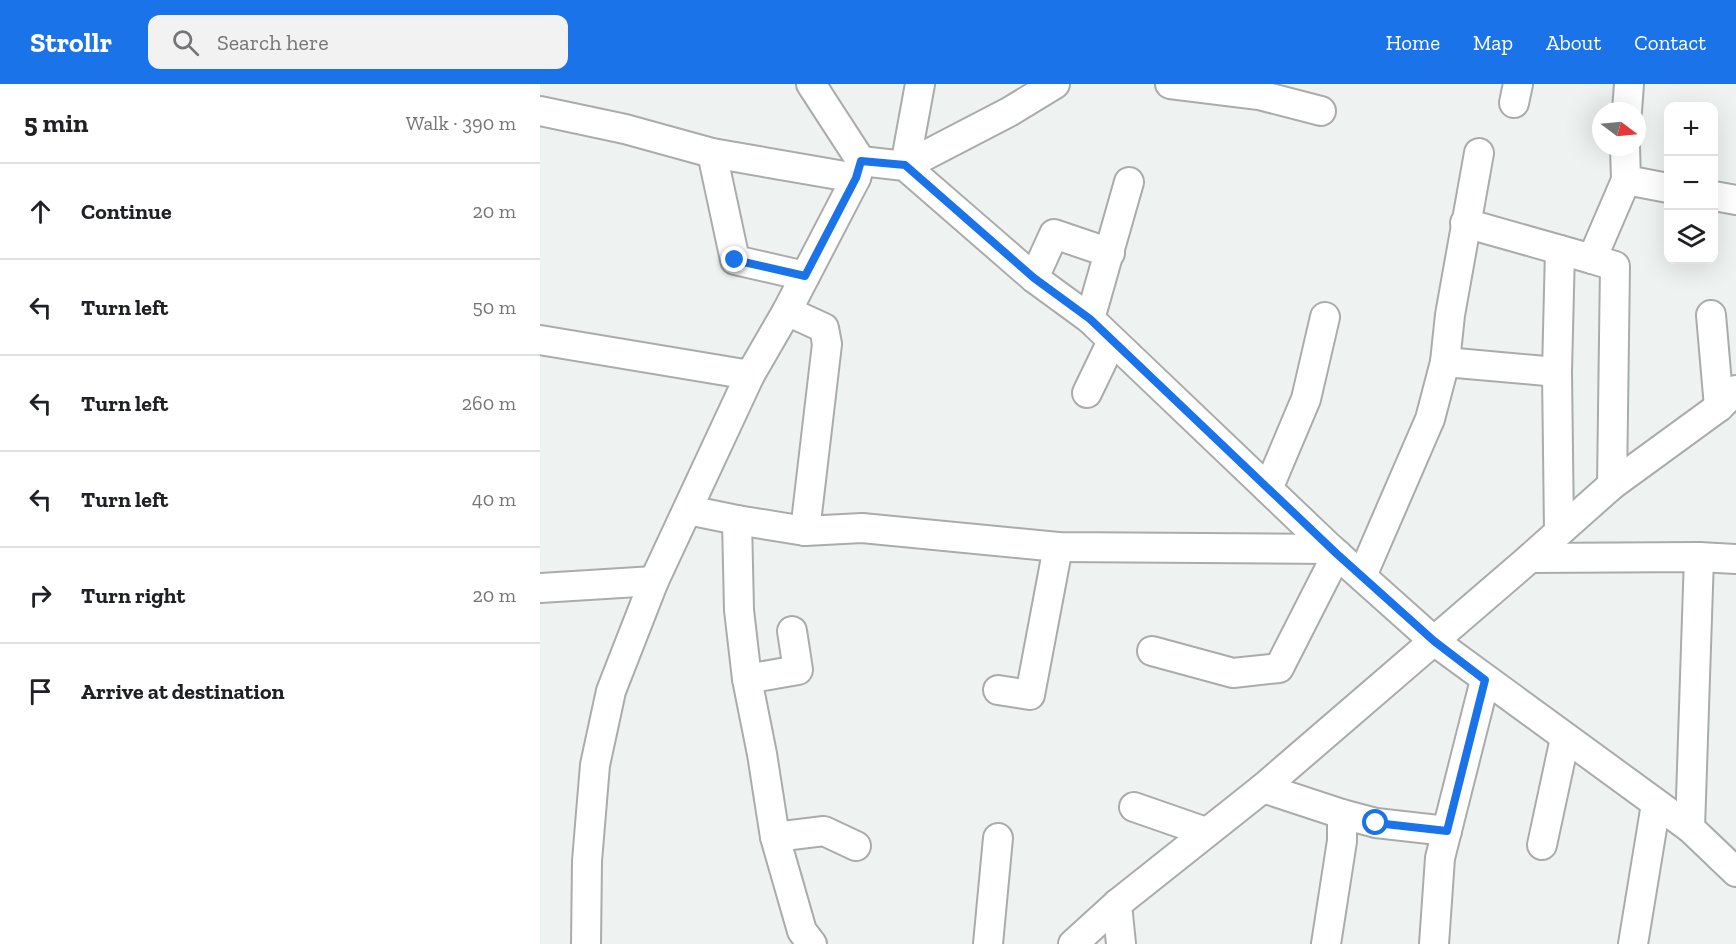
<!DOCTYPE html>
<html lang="en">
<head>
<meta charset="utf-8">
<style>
	body { margin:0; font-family:"Zilla Slab",serif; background:#f2f2f2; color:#202124 }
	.controls { position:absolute; right:18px; top:18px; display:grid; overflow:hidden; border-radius:12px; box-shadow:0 6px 24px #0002 }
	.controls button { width:54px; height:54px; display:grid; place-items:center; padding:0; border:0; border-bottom:2px solid #e0e0e0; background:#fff; color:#202124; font:30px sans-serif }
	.compass { position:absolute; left:1052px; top:18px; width:54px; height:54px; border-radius:50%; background:#fff; box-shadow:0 6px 24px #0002; rotate:106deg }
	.stop { position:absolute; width:18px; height:18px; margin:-14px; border:4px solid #1a73e8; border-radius:50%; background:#fff }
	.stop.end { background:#1a73e8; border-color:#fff; box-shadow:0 2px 6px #0008 }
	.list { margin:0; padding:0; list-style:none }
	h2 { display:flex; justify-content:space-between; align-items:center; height:78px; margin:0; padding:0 24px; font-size:26px }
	h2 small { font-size:20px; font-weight:400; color:#757577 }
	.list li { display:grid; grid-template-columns:39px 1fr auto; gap:18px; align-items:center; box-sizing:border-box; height:96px; padding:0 24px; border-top:2px solid #e0e0e0 }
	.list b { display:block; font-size:22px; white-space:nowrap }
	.list em { font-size:20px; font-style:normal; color:#757577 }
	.icon { flex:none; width:33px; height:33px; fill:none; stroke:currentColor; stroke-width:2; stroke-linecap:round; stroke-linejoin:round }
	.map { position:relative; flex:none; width:1196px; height:860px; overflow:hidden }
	header { display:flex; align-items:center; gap:36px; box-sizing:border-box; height:84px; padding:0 30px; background:#1a73e8; color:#fff }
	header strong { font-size:28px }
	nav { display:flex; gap:33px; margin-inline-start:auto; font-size:21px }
	.search { width:420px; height:54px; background:#f2f2f2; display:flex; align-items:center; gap:15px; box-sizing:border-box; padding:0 21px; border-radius:12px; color:#757577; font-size:22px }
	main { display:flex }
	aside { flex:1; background:#fff }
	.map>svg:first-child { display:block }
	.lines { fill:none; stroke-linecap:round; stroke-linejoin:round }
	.minor-casing { stroke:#a9acab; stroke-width:32 }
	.minor { stroke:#fff; stroke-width:28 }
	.route { stroke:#1a73e8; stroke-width:8 }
</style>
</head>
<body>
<header>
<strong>Strollr</strong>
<div class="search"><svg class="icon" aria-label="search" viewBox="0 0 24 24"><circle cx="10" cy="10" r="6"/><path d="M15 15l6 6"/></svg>Search here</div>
<nav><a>Home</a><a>Map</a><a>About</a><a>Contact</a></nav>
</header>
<main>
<aside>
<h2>5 min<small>Walk · 390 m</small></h2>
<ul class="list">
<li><svg class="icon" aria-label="ahead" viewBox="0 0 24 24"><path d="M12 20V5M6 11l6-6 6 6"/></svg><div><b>Continue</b></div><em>20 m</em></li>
<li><svg class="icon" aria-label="left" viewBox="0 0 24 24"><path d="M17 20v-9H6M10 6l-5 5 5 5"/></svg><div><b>Turn left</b></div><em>50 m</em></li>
<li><svg class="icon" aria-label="left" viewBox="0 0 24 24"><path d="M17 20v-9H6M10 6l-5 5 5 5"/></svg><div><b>Turn left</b></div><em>260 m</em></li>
<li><svg class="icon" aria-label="left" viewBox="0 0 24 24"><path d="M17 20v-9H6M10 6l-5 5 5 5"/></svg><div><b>Turn left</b></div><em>40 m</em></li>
<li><svg class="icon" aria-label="right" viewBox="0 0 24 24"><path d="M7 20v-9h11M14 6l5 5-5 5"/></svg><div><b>Turn right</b></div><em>20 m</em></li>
<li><svg class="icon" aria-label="arrive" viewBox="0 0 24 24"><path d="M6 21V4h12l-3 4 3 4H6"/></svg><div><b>Arrive at destination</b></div></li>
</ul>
</aside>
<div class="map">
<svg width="1196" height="860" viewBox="0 0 1196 860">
	<rect width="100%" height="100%" fill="#eef2f1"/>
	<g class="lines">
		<!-- minor casing -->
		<g class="minor-casing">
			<g id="minor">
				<polyline points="271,0 321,77 365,82 494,194 550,235 791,465 894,557 1150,744 1196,788"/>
				<polyline points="630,0 719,11 781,27"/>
				<polyline points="974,19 978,0"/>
				<polyline points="0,27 85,45 172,69 316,94"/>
				<polyline points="1087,27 1089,0"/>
				<polyline points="1085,63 1086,96 1128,104"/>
				<polyline points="172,69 195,176 265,192"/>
				<polyline points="365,82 469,28 515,0"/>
				<polyline points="365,82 380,0"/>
				<polyline points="1174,112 1196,116"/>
				<polyline points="925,139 1052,175 1086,96"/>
				<polyline points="1052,175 1075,182 1072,401"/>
				<polyline points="494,194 514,150 570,169"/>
				<polyline points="247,227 284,244 287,260 265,447"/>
				<polyline points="1171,231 1179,323"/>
				<polyline points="550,235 589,98"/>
				<polyline points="0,256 210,291"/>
				<polyline points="905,278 1017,288"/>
				<polyline points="547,309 572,257"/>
				<polyline points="728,405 766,315 785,233"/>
				<polyline points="148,426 197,436 265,447 322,444 518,463 791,465"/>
				<polyline points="197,436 199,526 207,595 222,670 235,753 262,847 272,860"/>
				<polyline points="1019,447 1017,288 1020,166"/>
				<polyline points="990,474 1159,473 1196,475"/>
				<polyline points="822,492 890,335 905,278 910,231 939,69"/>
				<polyline points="0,504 114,497"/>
				<polyline points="612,567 693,589 739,584 797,470"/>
				<polyline points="207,595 258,586 252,547"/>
				<polyline points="458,606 490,611 518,463"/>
				<polyline points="723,704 802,730 836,739 907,747"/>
				<polyline points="594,723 666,748"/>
				<polyline points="1150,744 1159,473"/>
				<polyline points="235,753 284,747 316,762"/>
				<polyline points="1002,761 1025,654"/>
				<polyline points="577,820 581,860"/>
				<polyline points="46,860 47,777 55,681 71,607 114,497 210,291 247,227 316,94 321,77"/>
				<polyline points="448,860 458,754"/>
				<polyline points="533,860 577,820 723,704 990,474 1072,401 1179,323 1196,306"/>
				<polyline points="786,860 802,757 802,730"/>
				<polyline points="894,860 900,774 945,596"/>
				<polyline points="1093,860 1116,720"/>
			</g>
		</g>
		<!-- minor -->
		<use href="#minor" class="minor"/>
	</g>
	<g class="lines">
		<!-- route -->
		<polyline class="route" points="195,176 265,192 316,94 321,77 365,81 494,194 550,235 797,470 894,557 945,596 907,747 836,739"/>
	</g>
</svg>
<div class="controls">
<button>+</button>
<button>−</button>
<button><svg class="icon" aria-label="layers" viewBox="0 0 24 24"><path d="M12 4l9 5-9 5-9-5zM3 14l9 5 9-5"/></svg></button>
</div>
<svg class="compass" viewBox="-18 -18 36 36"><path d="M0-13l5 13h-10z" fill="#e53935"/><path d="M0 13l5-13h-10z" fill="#757577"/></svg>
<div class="stop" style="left:836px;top:739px"></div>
<div class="stop end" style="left:195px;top:176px"></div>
</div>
</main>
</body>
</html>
